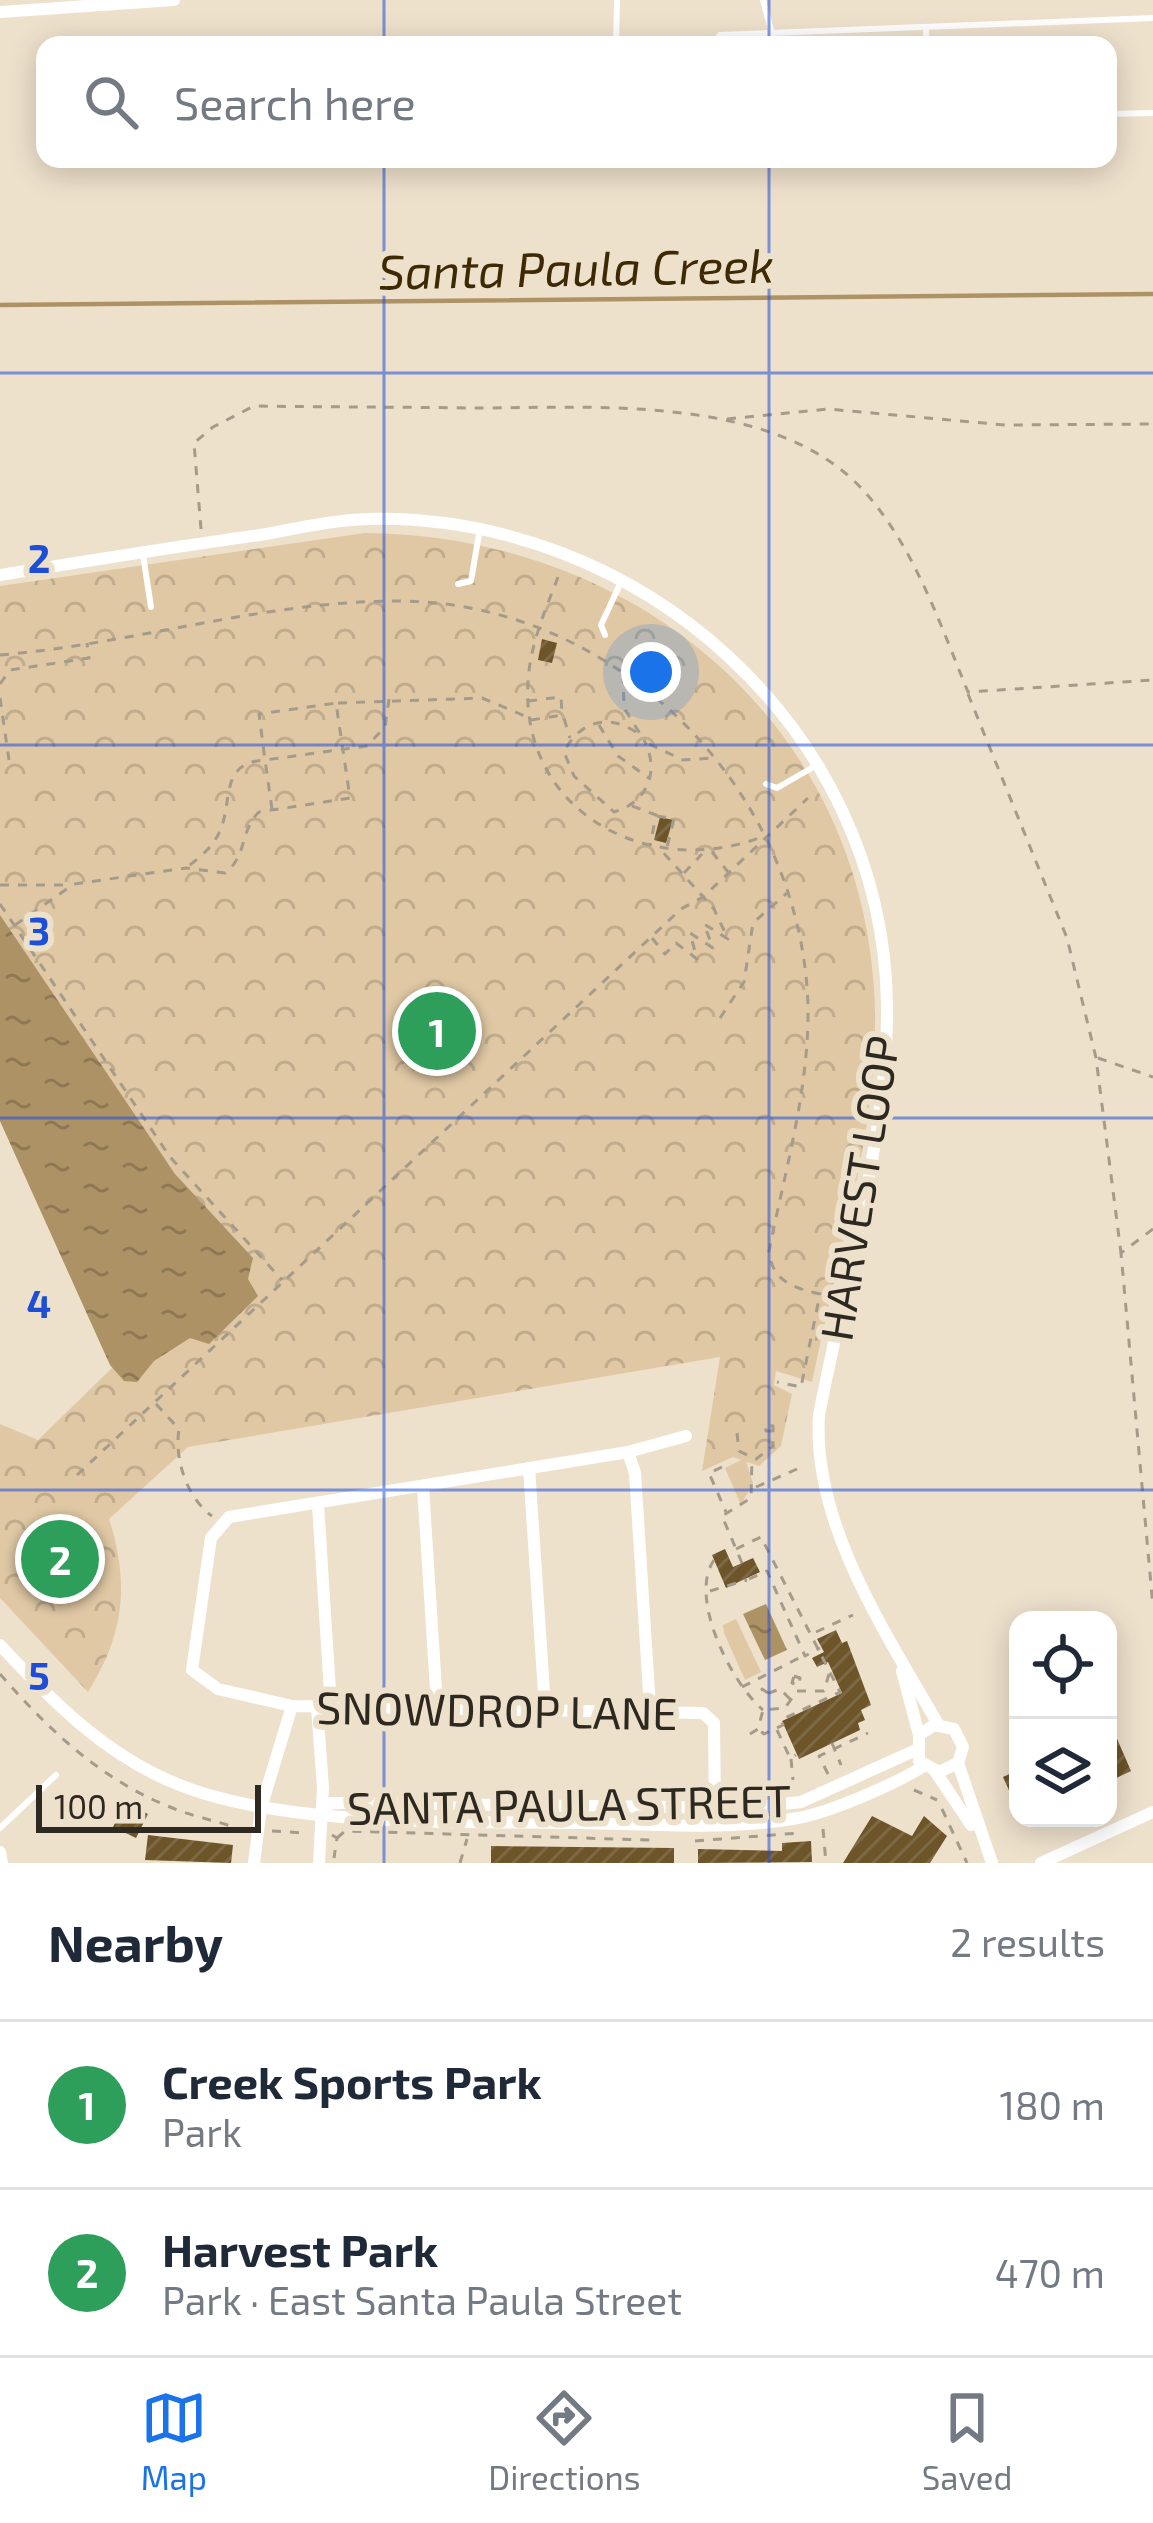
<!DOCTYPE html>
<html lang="en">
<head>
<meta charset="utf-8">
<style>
	body { margin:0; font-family:"Exo 2",sans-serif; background:#f2f2f3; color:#1f2937 }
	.controls { position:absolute; right:36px; bottom:36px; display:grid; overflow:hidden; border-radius:24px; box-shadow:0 6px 30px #0003 }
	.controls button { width:108px; height:108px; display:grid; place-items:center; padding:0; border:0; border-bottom:3px solid #e0e1e3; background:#fff; color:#1f2937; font:60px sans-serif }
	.scale { position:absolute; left:36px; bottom:30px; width:225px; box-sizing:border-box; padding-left:12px; border:6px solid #2d2820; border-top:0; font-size:33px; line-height:42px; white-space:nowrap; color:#2d2820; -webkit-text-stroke:9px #eee1cc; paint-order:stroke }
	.you { position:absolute; left:651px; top:672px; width:42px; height:42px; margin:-30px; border:9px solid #fff; border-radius:50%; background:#1a73e8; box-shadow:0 0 0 18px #1a73e833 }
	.badge { display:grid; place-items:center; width:78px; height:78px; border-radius:50%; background:#1a73e8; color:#fff; font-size:39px; font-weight:700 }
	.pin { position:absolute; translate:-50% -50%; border:6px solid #fff; box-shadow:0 3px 12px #0006 }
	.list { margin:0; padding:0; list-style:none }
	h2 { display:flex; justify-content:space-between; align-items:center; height:156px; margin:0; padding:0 48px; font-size:51px }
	h2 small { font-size:39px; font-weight:400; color:#747a83 }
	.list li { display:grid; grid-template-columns:78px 1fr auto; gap:36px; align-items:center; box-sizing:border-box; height:168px; padding:0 48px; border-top:3px solid #e0e1e3 }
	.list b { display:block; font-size:45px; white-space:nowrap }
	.list p { margin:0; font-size:39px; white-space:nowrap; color:#747a83 }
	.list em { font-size:39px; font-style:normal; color:#747a83 }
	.icon { flex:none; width:66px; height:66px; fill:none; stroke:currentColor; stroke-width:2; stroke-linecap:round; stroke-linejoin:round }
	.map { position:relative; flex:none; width:1153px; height:1863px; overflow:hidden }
	.search { position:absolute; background:#fff; box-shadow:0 6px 30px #0003; left:36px; right:36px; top:36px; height:132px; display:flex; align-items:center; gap:30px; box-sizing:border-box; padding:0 42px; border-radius:24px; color:#747a83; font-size:45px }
	.sheet { height:492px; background:#fff }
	nav { display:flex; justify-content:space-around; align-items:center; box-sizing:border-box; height:168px; border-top:3px solid #e0e1e3; background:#fff; font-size:33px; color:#747a83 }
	nav a { display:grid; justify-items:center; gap:6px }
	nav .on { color:#1a73e8 }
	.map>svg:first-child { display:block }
	.grass { fill:#e0c8a4 }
	.park { fill:url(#park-crowns) }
	.water { fill:url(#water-ripples) }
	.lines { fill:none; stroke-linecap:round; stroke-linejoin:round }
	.stream { stroke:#ad9266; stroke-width:4.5 }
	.building { fill:url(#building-hatch) }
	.path { stroke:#a59b8b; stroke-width:3; stroke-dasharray:9 9; stroke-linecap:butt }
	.service { stroke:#fff; stroke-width:6 }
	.minor { stroke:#fff; stroke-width:12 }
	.grid { fill:none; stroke:#1d4ed8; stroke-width:3; stroke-opacity:0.55 }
	.labels { text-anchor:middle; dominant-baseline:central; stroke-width:12; stroke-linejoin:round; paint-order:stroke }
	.street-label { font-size:45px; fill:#2d2820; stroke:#eee1cc }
	.water-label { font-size:48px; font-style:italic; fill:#3d2903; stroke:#eee1cc }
	.grid-label { font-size:39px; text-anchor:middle; font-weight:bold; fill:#1d4ed8; stroke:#eee1cc; stroke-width:12; stroke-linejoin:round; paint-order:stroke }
</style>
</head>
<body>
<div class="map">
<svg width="1153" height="1863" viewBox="0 0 1153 1863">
	<defs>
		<pattern id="park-crowns" width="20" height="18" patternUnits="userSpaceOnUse" patternTransform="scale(3)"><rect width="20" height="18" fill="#e0c8a4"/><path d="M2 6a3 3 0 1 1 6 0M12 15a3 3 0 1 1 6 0" fill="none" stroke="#c0ac8d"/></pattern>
		<pattern id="water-ripples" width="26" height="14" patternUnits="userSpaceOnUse" patternTransform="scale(3)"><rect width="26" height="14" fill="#ad9266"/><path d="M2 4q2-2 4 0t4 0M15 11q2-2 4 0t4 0" fill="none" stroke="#8d7754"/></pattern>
		<pattern id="building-hatch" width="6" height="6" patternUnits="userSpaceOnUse" patternTransform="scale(3)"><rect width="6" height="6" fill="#6d5429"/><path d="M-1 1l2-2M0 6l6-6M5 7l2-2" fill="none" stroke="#7e6946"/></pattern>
	</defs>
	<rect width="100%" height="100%" fill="#eee1cc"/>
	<!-- grass -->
	<g class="grass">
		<polygon points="745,1458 753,1483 741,1505 725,1468"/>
		<polygon points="736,1619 761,1672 745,1680 724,1633 723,1625"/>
	</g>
	<!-- park -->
	<path class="park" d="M 365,533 C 628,535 856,715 874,988 C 883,1114 837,1258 812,1382 L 776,1371 L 774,1385 L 792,1394 L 781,1446 L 759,1466 L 733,1457 L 702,1471 L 720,1357 L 188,1447 L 109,1519 C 130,1584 124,1635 88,1692 L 0,1598 L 0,1424 L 38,1440 L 112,1368 L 0,1121 L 0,586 Z"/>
	<!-- water -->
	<g class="water">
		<polygon points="0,915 175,1174 253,1258 248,1279 258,1296 209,1344 190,1338 154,1361 137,1382 124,1381 110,1365 0,1121"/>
		<polygon points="766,1604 787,1650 765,1660 743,1614"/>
	</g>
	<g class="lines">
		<!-- stream -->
		<polyline class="stream" points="0,305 1153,294"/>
	</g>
	<!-- building -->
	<g class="building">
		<polygon points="542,639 557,643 552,663 538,660"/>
		<polygon points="660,817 673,820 666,843 654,840"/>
		<polygon points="725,1549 733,1567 753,1558 760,1572 726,1588 712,1555"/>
		<polygon points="836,1630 842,1643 847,1641 871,1705 861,1710 865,1720 858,1723 860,1730 799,1759 782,1721 842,1693 828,1662 817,1667 812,1658 824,1652 817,1639"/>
		<polygon points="1108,1718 1131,1771 1108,1782"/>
		<polygon points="1018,1770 1018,1810 1003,1777"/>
		<polygon points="125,1803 148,1814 136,1838 113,1827"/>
		<polygon points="872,1816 912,1836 924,1816 947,1836 930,1863 843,1863"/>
		<polygon points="148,1835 233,1845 231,1863 145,1860"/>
		<polygon points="811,1841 812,1862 698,1863 698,1849 782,1851 782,1843"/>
		<polygon points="491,1846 674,1848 674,1863 491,1863"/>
	</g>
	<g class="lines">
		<!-- path -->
		<g class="path">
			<polyline points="727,419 828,409 1005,425 1153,424"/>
			<path d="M 201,529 L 194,443 L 213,427 L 254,406 C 327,407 399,407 472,408 C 592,408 774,393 863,490 C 914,546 940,624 968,692 L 1153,680"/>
			<path d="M 558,577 C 545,611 530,645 528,682 C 520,814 652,881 764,836"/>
			<path d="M 0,655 C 133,644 264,601 397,601 C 617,601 803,790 808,1008 C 809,1089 785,1171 769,1251 C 772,1281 793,1288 820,1294 L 801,1387 L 777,1382"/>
			<polyline points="623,674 624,708 642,737"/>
			<polyline points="0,684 10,670 89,658 87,643"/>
			<polyline points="968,694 1067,938 1096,1058 1121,1253"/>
			<polyline points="0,698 9,760"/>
			<polyline points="528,701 561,697 562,714"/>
			<polyline points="338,703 482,698 527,717"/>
			<polyline points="531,720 563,715 570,738"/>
			<polyline points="599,725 618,756 649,778"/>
			<path d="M 636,732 C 607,713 579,722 564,752 L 574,776 L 614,812 C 648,802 660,771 644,740"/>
			<polyline points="649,744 683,760 713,758"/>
			<polyline points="632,806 656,815 650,846"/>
			<polyline points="272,809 265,760 367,746 385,727 389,699"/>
			<polyline points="657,816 674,819 666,851"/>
			<polyline points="712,852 728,872"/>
			<polyline points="684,873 702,854"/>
			<polyline points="0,885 70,885"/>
			<polyline points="0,904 170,1157 282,1280"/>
			<path d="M 15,925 L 74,884 L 186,868 L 225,873 C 247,857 240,830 259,812 L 350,798 L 336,703 L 259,714 L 265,760 C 218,763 234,802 219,833 C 212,848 199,858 186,868"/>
			<polyline points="652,938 665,954 676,943 697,959 690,933 713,948 704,924 728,939 714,909 661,850"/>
			<polyline points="720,1018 744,982 753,923 787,893"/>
			<polyline points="1098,1058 1153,1077"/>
			<polyline points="1153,1229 1121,1253 1153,1607"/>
			<path d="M 156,1404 L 179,1429 C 174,1459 187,1498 212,1516"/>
			<polyline points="737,1433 739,1451 756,1459 773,1446 773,1426 765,1425 766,1431 772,1431"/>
			<polyline points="722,1467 709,1473 726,1512"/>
			<polyline points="77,1475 681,909 703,897 808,798"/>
			<polyline points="756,1487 797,1469"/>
			<polyline points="736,1549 761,1537 840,1692 781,1720 783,1725 764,1734 758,1729"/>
			<path d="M 714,1560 C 688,1597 731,1683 763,1710"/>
			<polyline points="742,1563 722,1516 751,1498 752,1459"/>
			<polyline points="749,1579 767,1571 805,1656 820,1648"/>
			<polyline points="710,1591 747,1580"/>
			<polyline points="816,1632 853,1615"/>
			<path d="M 0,1674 C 49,1730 100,1779 170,1807 C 193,1817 219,1821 242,1830"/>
			<polygon points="794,1676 800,1678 799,1685 792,1683"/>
			<polyline points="742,1687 803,1656"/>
			<polyline points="768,1693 762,1689 764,1695 780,1689 790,1699"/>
			<polyline points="777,1730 790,1758 796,1755"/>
			<polyline points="750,1734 758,1729 763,1710 785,1708 797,1691 824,1691 829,1674"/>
			<polyline points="832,1743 841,1765"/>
			<polyline points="791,1759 793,1780"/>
			<polyline points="828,1774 819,1756 868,1733"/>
			<polyline points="914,1790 937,1800"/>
			<polyline points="942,1809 967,1863"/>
			<polyline points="823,1829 826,1863"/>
			<polyline points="272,1831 305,1833"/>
			<polyline points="332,1835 337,1838 334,1858"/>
			<polyline points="337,1838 345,1831 650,1840"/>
			<polyline points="695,1841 799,1833"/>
			<polyline points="460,1863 467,1839"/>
		</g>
		<!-- service -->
		<g class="service">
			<polyline points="763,0 775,45"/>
			<polyline points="926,28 926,45"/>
			<polyline points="616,45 617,0"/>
			<polyline points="713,45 720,35 1153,18"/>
			<polyline points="1108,114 1153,113"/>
			<polyline points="143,555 151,607"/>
			<polyline points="458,584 471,581 479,534"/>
			<polyline points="605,635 601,625 621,582"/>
			<polyline points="766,784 777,788 815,766"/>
			<polyline points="0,1828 56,1775"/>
		</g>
		<!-- minor -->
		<g class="minor">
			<polyline points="0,12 174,0"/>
			<path d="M 0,575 C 87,561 173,547 260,535 C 295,529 332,520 368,519 C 639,513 883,728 887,1004 C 889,1129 843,1290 819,1415 C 812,1524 886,1633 938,1724"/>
			<polyline points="686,1436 628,1452 229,1517 211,1538 192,1670 218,1689 292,1706 703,1713 714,1723 715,1808"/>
			<polyline points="628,1452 635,1473 650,1708"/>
			<polyline points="529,1468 545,1707"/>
			<polyline points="423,1487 437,1705"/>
			<polyline points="318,1505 331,1707"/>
			<path d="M 0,1645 C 52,1701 105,1755 177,1784 C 285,1828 461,1821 581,1823 C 653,1824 727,1831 798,1818 C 831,1812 895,1784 924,1766"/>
			<polyline points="902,1671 919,1735 919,1761 939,1772 958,1763 963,1747 954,1729 934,1725 919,1735"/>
			<polyline points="317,1707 323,1788 319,1863"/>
			<polyline points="958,1763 992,1863"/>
			<polyline points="935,1771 971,1825"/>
			<polyline points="323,1811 331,1803 345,1803 746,1808 801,1802 916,1750"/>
			<polyline points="0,1852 2,1863"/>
			<polyline points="254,1863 261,1808 292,1706"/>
			<polyline points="1041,1863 1153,1812"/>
		</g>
	</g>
	<!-- grid -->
	<path class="grid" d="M 384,0 L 384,45M 769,0 L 769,45M 384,159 L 384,1863M 769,159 L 769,1863M 0,373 L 1153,373M 0,745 L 1153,745M 0,1118 L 1153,1118M 0,1490 L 1153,1490"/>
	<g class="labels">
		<!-- street labels -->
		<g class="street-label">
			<text transform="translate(858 1188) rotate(-81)">HARVEST LOOP</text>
			<text transform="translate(497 1709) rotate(1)">SNOWDROP LANE</text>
			<text transform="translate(569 1803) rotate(-1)">SANTA PAULA STREET</text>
		</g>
		<!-- water labels -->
		<g class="water-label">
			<text transform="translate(576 267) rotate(-1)">Santa Paula Creek</text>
		</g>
	</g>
	<g class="grid-label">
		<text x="39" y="573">2</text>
		<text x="39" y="945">3</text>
		<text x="39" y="1318">4</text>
		<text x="39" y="1690">5</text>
	</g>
</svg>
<div class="controls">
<button><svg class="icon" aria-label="locate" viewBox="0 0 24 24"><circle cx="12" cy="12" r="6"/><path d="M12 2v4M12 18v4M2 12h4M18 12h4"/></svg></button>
<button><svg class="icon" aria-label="layers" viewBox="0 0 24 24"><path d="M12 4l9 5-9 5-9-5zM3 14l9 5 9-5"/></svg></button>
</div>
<div class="scale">100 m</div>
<div class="you"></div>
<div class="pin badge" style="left:437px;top:1031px;background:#2e9e5b">1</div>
<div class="pin badge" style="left:60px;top:1559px;background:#2e9e5b">2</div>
<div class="search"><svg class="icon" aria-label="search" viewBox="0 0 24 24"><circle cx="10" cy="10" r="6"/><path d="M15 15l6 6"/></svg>Search here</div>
</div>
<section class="sheet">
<h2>Nearby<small>2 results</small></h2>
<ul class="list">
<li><span class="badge" style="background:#2e9e5b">1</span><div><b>Creek Sports Park</b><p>Park</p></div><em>180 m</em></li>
<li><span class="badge" style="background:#2e9e5b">2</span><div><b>Harvest Park</b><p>Park · East Santa Paula Street</p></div><em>470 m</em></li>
</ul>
</section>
<nav>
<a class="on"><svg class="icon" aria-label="map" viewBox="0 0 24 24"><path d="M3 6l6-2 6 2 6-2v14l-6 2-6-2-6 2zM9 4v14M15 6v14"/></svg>Map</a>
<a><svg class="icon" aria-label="directions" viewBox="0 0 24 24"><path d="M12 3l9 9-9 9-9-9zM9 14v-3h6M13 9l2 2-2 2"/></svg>Directions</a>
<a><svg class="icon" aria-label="saved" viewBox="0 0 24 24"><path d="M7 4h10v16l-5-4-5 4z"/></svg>Saved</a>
</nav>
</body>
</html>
